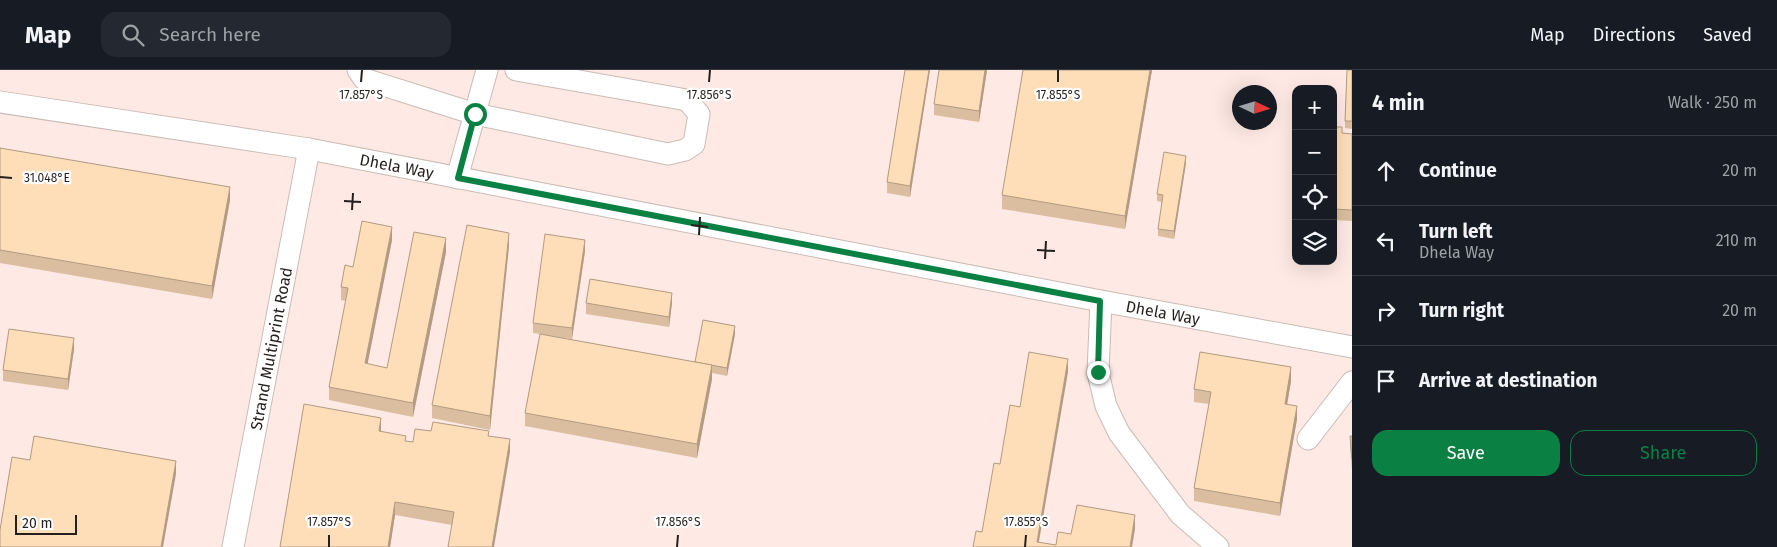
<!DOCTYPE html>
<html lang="en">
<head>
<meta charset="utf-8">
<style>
	body { margin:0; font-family:"Fira Sans",sans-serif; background:#242831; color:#f1f3f6 }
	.controls { position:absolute; right:15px; top:15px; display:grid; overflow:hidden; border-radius:10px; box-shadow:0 5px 20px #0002 }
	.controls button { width:45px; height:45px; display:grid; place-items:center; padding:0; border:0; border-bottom:1px solid #363941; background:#171b24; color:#f1f3f6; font:25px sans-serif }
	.compass { position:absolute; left:1232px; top:15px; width:45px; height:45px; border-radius:50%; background:#171b24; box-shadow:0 5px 20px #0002; rotate:94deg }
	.scale { position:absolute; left:15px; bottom:12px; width:62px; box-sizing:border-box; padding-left:5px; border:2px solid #251f1d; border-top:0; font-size:14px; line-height:18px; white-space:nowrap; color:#251f1d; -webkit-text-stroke:4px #fff; paint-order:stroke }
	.stop { position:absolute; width:15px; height:15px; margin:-11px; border:4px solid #0b8043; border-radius:50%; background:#fff }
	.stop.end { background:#0b8043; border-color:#fff; box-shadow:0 1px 5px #0008 }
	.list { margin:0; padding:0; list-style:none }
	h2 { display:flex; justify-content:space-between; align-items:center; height:65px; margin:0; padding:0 20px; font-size:21px }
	h2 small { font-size:16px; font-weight:400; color:#9ea1a6 }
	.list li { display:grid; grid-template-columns:32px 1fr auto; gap:15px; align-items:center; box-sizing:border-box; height:70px; padding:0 20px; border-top:1px solid #363941 }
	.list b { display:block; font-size:19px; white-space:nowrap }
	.list p { margin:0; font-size:16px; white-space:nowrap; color:#9ea1a6 }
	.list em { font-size:16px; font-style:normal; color:#9ea1a6 }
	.actions { display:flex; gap:10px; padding:15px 20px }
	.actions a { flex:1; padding:11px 0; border:1px solid #0b8043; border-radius:15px; text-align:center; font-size:18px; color:#0b8043 }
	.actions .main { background:#0b8043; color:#fff }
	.icon { flex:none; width:28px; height:28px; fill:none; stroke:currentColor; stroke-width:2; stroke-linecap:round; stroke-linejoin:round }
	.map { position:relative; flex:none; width:1352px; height:477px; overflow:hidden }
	header { display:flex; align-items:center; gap:30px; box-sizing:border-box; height:70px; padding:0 25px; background:#171b24; border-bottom:1px solid #363941 }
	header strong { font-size:24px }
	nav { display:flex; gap:28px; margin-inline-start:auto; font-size:18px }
	.search { width:350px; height:45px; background:#242831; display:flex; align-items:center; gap:12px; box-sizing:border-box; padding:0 18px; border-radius:15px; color:#9ea1a6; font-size:19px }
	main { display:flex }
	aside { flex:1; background:#171b24 }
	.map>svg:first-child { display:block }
	.industrial { fill:#fee9e4; fill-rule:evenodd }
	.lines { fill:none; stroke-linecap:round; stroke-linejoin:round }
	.minor-casing { stroke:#cabbb5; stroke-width:23 }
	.minor { stroke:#fff; stroke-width:21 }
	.wall { fill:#dabe9f }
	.shaded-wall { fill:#b29b82 }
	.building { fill:#feddb9; stroke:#b29b82 }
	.route { stroke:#0b8043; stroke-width:6 }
	.ticks { fill:none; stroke:#251f1d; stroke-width:2 }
	.labels { text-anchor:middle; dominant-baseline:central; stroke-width:4.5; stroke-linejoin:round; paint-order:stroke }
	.street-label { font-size:16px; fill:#251f1d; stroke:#fff }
	.ticks-label { font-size:12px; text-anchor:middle; fill:#251f1d; stroke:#fff; stroke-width:4.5; stroke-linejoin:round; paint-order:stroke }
</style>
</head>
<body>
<header>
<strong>Map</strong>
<div class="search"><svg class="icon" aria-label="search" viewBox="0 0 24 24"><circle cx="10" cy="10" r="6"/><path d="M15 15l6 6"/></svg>Search here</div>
<nav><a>Map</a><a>Directions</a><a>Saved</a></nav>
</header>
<main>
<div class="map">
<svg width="1352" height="477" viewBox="0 0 1352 477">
	<rect width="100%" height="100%" fill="#fdf7f4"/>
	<!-- industrial -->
	<path class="industrial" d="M 0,0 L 1352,0 L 1352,477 L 0,477 ZM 1296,19 L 1333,19 L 1333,191 L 1296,191 ZM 1240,22 L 1270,22 L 1270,52 L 1240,52 Z"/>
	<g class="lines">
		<!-- minor casing -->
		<g class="minor-casing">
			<g id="minor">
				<polyline points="358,0 364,9 475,44 668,84 685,80 694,74 699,44 687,30 516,0"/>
				<path id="s1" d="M 0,32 L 309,79 L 1101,231 L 1352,277"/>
				<polyline points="457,108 487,0"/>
				<polyline points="1101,231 1098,303 1106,336 1119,363 1180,444 1218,477"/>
				<polyline points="1308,369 1352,312"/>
				<path id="s2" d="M 233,477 L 309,79"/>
			</g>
		</g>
		<!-- minor -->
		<use href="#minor" class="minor"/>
	</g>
	<!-- wall -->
	<g class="wall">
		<polygon points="905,0 930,0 910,127 887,123 887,112"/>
		<polygon points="987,0 979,52 934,45 934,34"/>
		<polygon points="1152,0 1125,159 1002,139 1002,125"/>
		<polygon points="1352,0 1352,59 1345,58 1345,51"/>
		<polygon points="1333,57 1342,63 1352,64 1352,151 1333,150"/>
		<polygon points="0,78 230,130 212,229 0,193"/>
		<polygon points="1186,93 1174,169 1158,166 1158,159 1162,132 1157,131 1157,124"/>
		<polygon points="392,170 367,294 387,298 446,182 413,347 329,330 329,317 346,231 341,230 341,217 353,197"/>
		<polygon points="509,176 490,360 432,348 432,335"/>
		<polygon points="585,181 572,269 544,265 695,292 735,264 727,306 712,303 712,309 697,388 525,356 525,343 540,264 533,263 533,253"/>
		<polygon points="586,233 672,233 669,257 586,244"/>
		<polygon points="74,279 68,320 3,311 3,300"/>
		<polygon points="1291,311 1287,334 1297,349 1280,446 1194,431 1194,418 1209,334 1194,332 1194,319"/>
		<polygon points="381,361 406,371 413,372 431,361 489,366 510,382 452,455 395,445 390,477 280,477"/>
		<polygon points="1350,366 1352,366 1352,400 1350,377"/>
	</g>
	<!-- shaded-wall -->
	<g class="shaded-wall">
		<polygon points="929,0 930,0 910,127 910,116"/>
		<polygon points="985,0 987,0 979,52 979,41"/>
		<polygon points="1150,0 1152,0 1125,159 1125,146"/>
		<polygon points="1186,86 1186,93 1174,169 1174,161"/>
		<polygon points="230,117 230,130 212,229 212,216"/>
		<polygon points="392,157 392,170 365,307 365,293"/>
		<polygon points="509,163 509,176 490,360 490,346"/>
		<polygon points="446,168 446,182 413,347 413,333"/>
		<polygon points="585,170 585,181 572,269 572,258"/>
		<polygon points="672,223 672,233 669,257 669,247"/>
		<polygon points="735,256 735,264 727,306 727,298"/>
		<polygon points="74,268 74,279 68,320 68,309"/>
		<polygon points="1068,289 1068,302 1038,477 1037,472"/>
		<polygon points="712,295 712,309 697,388 697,374"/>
		<polygon points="1291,297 1291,311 1285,347 1285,334"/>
		<polygon points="1297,336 1297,349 1280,446 1280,433"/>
		<polygon points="381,348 381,361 379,374 379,361"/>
		<polygon points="510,369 510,382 494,477 492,477"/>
		<polygon points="176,391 176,404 163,477 161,477"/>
		<polygon points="395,432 395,445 390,477 388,477"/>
		<polygon points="1135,445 1135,459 1132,477 1130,477"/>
	</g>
	<!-- building -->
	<g class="building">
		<polygon points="905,0 929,0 910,116 887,112"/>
		<polygon points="939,0 985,0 979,41 934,34"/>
		<polygon points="1023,0 1150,0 1125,146 1002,125"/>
		<polygon points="1347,0 1352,0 1352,51 1345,51"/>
		<polygon points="1333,57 1342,57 1342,63 1352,64 1352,140 1333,139"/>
		<polygon points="0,78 230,117 212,216 0,180"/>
		<polygon points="1164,82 1186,86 1174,161 1158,159 1163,125 1157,124"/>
		<polygon points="362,151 392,157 365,293 387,298 414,162 446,168 413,333 329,317 348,218 341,217 345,195 353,197"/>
		<polygon points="467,155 509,163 490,346 432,335"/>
		<polygon points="545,164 585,170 572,258 533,253"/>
		<polygon points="590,209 672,223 669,247 586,233"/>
		<polygon points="703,250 735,256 727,298 695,292"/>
		<polygon points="9,259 74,268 68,309 3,300"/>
		<polygon points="540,264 712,295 697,374 525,343"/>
		<polygon points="1029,282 1068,289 1037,472 1056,475 1058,462 1071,464 1077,435 1135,445 1130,477 973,477 976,461 982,462 994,393 1000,394 1010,335 1020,337"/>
		<polygon points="1200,282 1291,297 1285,334 1297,336 1280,433 1194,418 1211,322 1194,319"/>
		<polygon points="304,334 381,348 379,361 406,366 405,371 413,372 415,359 431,361 433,352 489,361 488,366 510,369 492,477 448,477 454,442 395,432 388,477 280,477"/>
		<polygon points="34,366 176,391 161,477 0,477 0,460 12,387 30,390"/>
		<polygon points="1350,366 1352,366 1352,389"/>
	</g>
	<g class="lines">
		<!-- route -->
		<polyline class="route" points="475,44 458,108 1100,231 1098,302"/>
	</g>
	<!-- ticks -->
	<path class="ticks" d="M 361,12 L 362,0M 709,12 L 710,0M 1058,12 L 1058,0M 0,107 L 12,108M 344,131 L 361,132M 352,140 L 353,123M 691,155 L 708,157M 699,165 L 700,147M 1037,180 L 1055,181M 1045,189 L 1046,171M 329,477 L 329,465M 677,477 L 678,465M 1025,477 L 1026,465"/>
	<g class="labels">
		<!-- street labels -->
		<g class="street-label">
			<text stroke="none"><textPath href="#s1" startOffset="402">Dhela Way</textPath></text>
			<text stroke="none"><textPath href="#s1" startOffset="1182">Dhela Way</textPath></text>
			<text stroke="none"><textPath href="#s2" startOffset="202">Strand Multiprint Road</textPath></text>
		</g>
	</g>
	<g class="ticks-label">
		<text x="361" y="29">17.857°S</text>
		<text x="709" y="29">17.856°S</text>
		<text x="1058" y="29">17.855°S</text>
		<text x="47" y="112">31.048°E</text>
		<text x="329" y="456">17.857°S</text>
		<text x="678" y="456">17.856°S</text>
		<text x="1026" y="456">17.855°S</text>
	</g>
</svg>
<div class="controls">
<button>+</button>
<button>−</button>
<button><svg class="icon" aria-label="locate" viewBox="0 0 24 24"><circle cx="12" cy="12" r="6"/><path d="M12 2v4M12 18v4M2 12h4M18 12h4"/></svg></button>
<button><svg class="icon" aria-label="layers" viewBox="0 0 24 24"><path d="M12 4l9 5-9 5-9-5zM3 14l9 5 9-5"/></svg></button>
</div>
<svg class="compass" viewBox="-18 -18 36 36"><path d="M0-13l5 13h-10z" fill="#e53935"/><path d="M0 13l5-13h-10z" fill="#9ea1a6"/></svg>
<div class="scale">20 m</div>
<div class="stop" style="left:475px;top:44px"></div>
<div class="stop end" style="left:1098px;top:302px"></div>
</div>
<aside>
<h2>4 min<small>Walk · 250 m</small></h2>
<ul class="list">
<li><svg class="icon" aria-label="ahead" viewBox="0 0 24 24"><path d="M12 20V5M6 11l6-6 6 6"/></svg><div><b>Continue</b></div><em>20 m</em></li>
<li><svg class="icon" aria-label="left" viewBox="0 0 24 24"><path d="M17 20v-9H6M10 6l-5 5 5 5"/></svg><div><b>Turn left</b><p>Dhela Way</p></div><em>210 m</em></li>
<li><svg class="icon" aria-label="right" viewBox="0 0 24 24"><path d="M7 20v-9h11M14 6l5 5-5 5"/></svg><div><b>Turn right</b></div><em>20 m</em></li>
<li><svg class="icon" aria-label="arrive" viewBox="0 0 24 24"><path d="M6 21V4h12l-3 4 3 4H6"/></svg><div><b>Arrive at destination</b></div></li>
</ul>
<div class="actions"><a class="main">Save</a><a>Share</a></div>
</aside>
</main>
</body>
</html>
